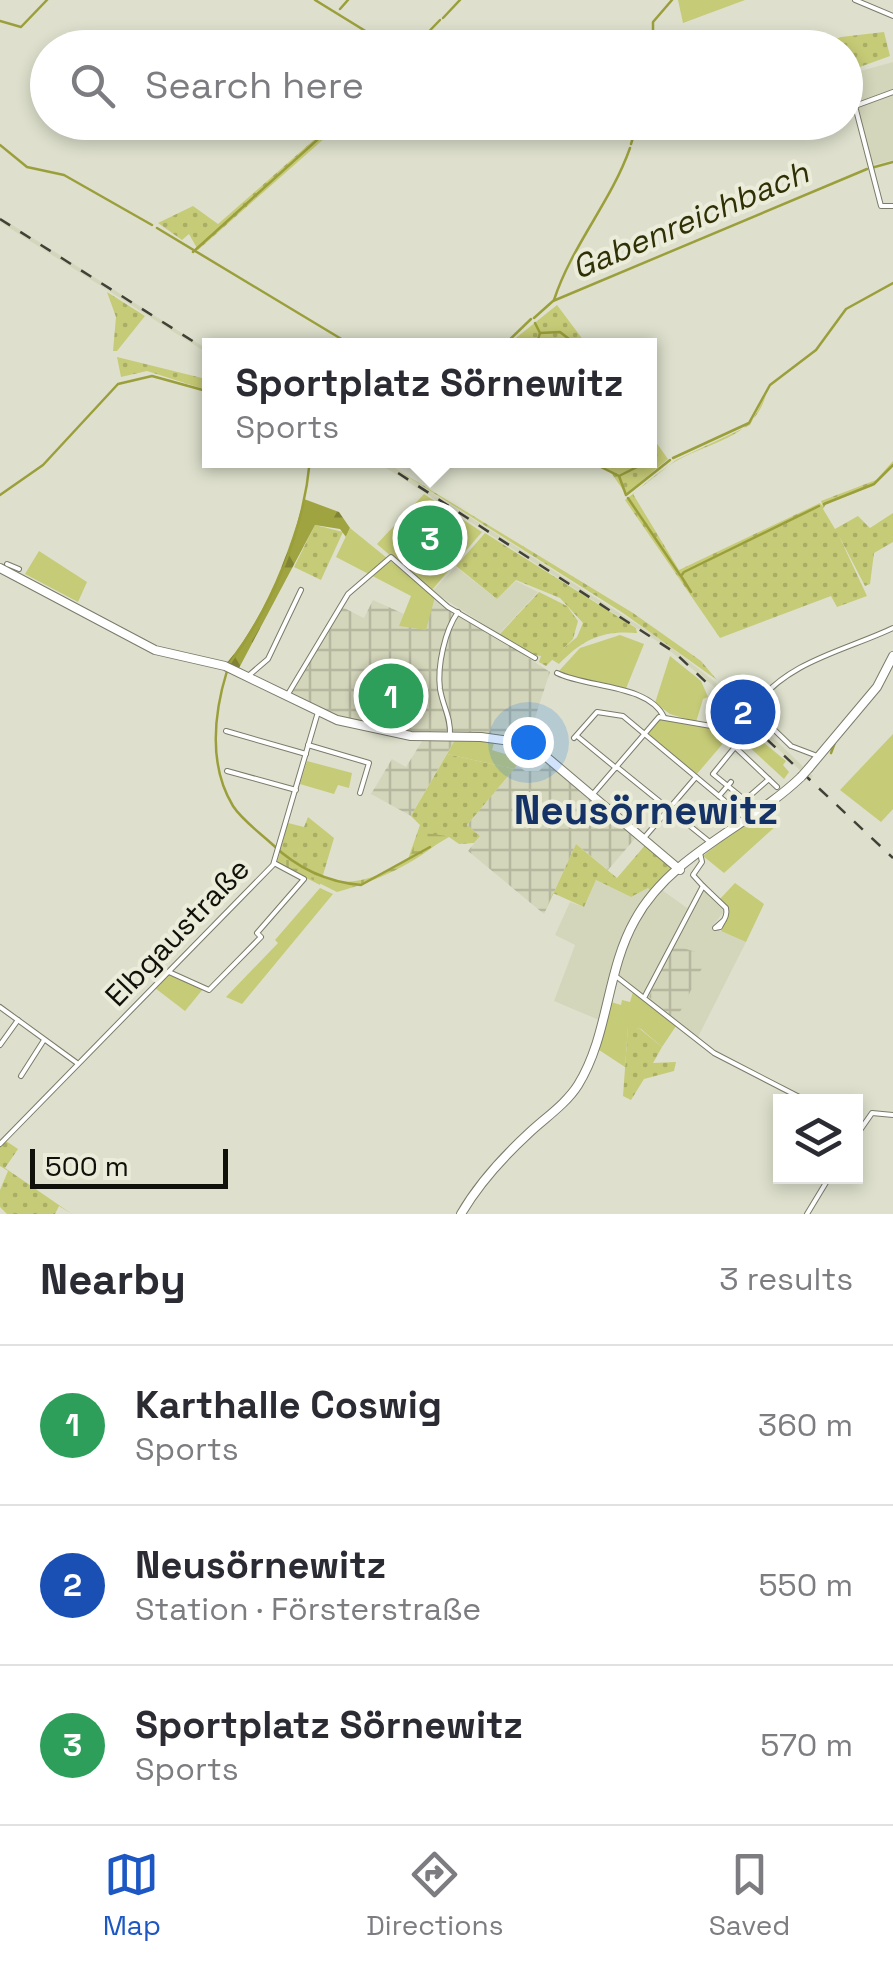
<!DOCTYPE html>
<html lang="en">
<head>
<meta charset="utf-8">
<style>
	body { margin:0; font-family:"Space Grotesk",sans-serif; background:#f7f7f7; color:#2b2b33 }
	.controls { position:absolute; right:30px; bottom:30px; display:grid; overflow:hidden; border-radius:0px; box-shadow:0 5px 15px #0003 }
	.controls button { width:90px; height:90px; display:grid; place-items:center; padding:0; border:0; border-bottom:2px solid #e1e1e2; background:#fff; color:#2b2b33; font:50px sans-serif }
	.scale { position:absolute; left:30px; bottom:25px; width:198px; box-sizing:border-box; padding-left:10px; border:5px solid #11110b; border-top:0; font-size:28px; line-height:35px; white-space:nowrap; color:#11110b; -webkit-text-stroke:8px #ebedda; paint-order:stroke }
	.you { position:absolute; left:528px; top:742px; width:35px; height:35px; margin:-25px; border:8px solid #fff; border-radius:50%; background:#1a73e8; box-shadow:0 0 0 15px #1a73e833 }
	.badge { display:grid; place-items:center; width:65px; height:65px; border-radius:50%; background:#1c57c3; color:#fff; font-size:32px; font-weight:700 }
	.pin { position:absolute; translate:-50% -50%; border:5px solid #fff; box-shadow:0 2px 10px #0006 }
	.popup { position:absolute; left:202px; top:338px; width:455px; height:130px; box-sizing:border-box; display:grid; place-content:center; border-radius:0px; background:#fff; filter:drop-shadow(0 2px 8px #0005); font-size:32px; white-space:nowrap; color:#7c7c81 }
	.popup b { font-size:38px; color:#2b2b33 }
	.popup::after { content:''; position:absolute; left:50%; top:100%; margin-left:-20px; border:20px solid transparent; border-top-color:#fff }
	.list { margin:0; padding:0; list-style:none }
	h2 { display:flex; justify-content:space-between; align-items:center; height:130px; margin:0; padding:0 40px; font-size:42px }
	h2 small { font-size:32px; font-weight:400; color:#7c7c81 }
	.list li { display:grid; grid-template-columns:65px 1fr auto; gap:30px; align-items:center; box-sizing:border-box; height:160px; padding:0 40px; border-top:2px solid #e1e1e2 }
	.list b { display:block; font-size:38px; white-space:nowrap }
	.list p { margin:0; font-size:32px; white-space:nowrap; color:#7c7c81 }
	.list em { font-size:32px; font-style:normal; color:#7c7c81 }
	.icon { flex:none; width:55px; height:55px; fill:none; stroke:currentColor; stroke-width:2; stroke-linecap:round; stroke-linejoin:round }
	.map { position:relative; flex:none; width:893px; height:1214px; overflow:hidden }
	.search { position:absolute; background:#fff; box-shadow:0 5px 15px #0003; left:30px; right:30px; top:30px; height:110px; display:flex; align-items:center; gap:25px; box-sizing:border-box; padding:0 35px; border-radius:55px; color:#7c7c81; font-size:38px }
	.sheet { height:610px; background:#fff }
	nav { display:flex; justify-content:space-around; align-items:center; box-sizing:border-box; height:140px; border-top:2px solid #e1e1e2; background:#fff; font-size:28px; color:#7c7c81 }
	nav a { display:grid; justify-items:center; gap:5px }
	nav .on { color:#1c57c3 }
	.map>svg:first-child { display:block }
	.built { fill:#d4d6bb }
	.industrial { fill:url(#industrial-grid) }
	.grass { fill:url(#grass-dots) }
	.forest { fill:url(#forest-firs) }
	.wetland { fill:url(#wetland-marsh) }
	.green { fill:#c6cb77 }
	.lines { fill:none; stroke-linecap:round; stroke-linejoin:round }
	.stream { stroke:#9b9f3b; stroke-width:2.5 }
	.street-casing { stroke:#7a7b6a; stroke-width:6 }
	.secondary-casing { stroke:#7a7b6a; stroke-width:10 }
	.street { stroke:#fff; stroke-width:4 }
	.secondary { stroke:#fff; stroke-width:8 }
	.rail { stroke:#414138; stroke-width:2.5; stroke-dasharray:12 12; stroke-linecap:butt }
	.secondary-bridge-casing { stroke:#7a7b6a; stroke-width:10; stroke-linecap:butt }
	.secondary-bridge { stroke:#fff; stroke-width:8 }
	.labels { text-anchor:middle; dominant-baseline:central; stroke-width:8; stroke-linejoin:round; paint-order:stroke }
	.street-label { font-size:30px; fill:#11110b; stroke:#ebedda }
	.water-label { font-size:32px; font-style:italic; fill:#2f3005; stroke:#ebedda }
	.district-label { font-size:40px; font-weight:bold; fill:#153267; stroke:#ebedda }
</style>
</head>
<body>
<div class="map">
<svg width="893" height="1214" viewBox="0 0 893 1214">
	<defs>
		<pattern id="industrial-grid" width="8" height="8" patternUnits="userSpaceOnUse" patternTransform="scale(2.5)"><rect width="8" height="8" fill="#d4d6bb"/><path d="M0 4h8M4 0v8" fill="none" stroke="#b5b79f"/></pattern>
		<pattern id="grass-dots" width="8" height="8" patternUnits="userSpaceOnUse" patternTransform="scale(2.5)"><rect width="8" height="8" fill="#c6cb77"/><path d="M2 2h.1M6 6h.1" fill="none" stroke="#a9ad66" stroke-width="1.8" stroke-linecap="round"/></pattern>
		<pattern id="forest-firs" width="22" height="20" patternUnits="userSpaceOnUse" patternTransform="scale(2.5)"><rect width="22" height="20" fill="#9fa340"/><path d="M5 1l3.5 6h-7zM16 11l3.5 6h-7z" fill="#808334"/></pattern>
		<pattern id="wetland-marsh" width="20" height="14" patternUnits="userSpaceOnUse" patternTransform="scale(2.5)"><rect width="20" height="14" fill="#c6cb77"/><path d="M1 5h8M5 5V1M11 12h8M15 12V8" fill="none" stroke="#a9ad66"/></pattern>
	</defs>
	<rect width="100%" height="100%" fill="#dee0cd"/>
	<!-- built -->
	<g class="built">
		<polygon points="893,62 893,160 869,166 854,105 846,108 846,75"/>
		<polygon points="0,217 210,351 210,355 0,222"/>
		<polygon points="375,461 383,461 663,641 714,681 813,776 810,780 712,685 660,643"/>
		<polygon points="456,567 497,599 516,581 538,592 499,634 432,591"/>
		<polygon points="596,880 631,897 648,888 656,896 662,890 687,908 704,891 724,911 712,927 746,942 697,1039 614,971 599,1020 554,1001 575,945 555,935 570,902 584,907"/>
	</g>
	<!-- industrial -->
	<g class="industrial">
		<polygon points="435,597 550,672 528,739 413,733 338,717 289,696 342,607 364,618 373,600 404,614 400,625 428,615"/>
		<polygon points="424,738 456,738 411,816 371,794 392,759 406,767"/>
		<polygon points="549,761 638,835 608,870 576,844 544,914 468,851 480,836 467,825 517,765 525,771 539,771"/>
		<polygon points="671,944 708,956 676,1020 649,997"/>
	</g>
	<!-- grass -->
	<g class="grass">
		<polygon points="884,32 890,56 846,72 846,48 814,47 841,37"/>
		<polygon points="333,123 342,123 198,250 189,234 182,240 158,223 193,206 218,224"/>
		<polygon points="107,292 145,316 117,351 113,351 116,317"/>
		<polygon points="557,305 587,345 507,345"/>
		<polygon points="117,357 210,380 210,391 147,371 121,377"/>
		<path d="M 766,395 C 754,437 713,441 678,460 C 662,469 647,482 633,494 L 679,570 L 820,503 L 823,507 L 821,501 L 876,480 L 893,461 L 893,467 L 873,486 L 826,504 L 823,509 L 835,529 L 858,516 L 870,528 L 893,513 L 893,542 L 874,553 L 870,584 L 865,586 L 839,536 L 867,596 L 837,607 L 831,596 L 720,638 L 625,500 L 676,460 L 750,425 Z"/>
		<polygon points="650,434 668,459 626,494 609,470 597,465 599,461 650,460"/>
		<polygon points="383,461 633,613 701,661 717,680 623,613"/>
		<polygon points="315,525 343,532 321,580 294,567"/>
		<path d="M 485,533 L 636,628 L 637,633 C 603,630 583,639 559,664 L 551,659 L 577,637 L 583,623 L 560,598 L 516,580 L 497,599 L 456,566 Z"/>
		<polygon points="539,592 567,606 578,621 573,639 546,666 539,662 541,656 527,654 499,635"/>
		<polygon points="447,754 514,769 467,825 480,836 474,843 459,844 449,837 407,862 420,825 411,816"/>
		<polygon points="308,817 334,838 320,885 277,863 288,823 304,827"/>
		<polygon points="647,843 673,870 653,893 648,888 631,897 596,880 584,907 553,893 544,914 576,844 617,878"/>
		<polygon points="628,1026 640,1029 662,1047 653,1063 676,1062 674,1071 644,1079 631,1100 623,1096"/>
		<polygon points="6,1141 18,1149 5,1168 72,1214 59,1206 55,1214 7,1214 0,1207 0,1190 8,1171 0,1166 0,1145"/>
	</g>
	<!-- forest -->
	<path class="forest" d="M 304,499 L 339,512 L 350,528 L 346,537 L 340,529 L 315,525 L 238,670 L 226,664 C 265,617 288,557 304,499 Z"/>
	<!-- wetland -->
	<path class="wetland" d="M 419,832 L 446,836 C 417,863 375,882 337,892 L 279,863 L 283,853 C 326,892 364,889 410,857 Z"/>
	<!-- green -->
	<g class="green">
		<polygon points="678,0 745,0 683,23"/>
		<polygon points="424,494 482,532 431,591 377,544"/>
		<polygon points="350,528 435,597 426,630 399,626 411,596 336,557"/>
		<polygon points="39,551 87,582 78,602 25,574"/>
		<polygon points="620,635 644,644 625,691 558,672 580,648"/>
		<polygon points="670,656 701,681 708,697 703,699 696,722 670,714 655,703"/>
		<polygon points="662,718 701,727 724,726 731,734 696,775 647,734"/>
		<polygon points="740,726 750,735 756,729 766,739 763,742 786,761 783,765 789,772 784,779 734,733"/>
		<polygon points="893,734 893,809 881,822 840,790"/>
		<polygon points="456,738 495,740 492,750 522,759 514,769 447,754"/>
		<polygon points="307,761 352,773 349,788 338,785 334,794 300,784"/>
		<polygon points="766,812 777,825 724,873 703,856 752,817"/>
		<polygon points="735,883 764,904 746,942 721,931 729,909 720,899"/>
		<polygon points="320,888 333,894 242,1004 226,997 278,943 275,940"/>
		<polygon points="169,975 203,989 185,1011 155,988"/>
		<polygon points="633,992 676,1026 662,1047 641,1029 628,1027 625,1067 596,1048 608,1001 621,1005 622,1000 630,1002"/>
	</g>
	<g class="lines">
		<!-- stream -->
		<g class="stream">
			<polyline points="315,0 393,48"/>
			<polyline points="340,9 348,0"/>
			<polyline points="443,18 460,0"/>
			<polyline points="0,21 21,27 47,0"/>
			<polyline points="413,48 440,20"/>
			<polyline points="653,48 653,22 672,0"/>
			<polyline points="631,144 638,122"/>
			<polyline points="0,145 27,167 64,175 152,225"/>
			<polyline points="871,168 893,162"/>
			<polyline points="157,228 353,346"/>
			<polyline points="193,252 337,122"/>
			<path d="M 554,300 C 572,245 611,202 630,148"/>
			<polyline points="534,318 553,301 867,169"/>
			<polyline points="535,323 540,333 536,346"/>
			<polyline points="540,333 560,332 578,346"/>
			<polyline points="503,346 531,319"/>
			<polyline points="673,458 749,423 770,385 816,350 846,309 893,283"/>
			<polyline points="597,465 619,476 626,495 670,460"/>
			<polyline points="619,476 653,459 650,441"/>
			<polyline points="0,495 43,465 118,384 152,376 210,392"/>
			<polyline points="628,498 680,575"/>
			<polyline points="824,504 874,484 893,465"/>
			<polyline points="691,592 681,576 684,572 819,506"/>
			<path d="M 230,663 C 273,603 303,535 310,460"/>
			<path d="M 227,671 C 214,713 208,765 233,806 C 242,820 259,832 272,844 C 297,868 326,882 361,885 L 430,847"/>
			<polyline points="831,753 836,740"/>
		</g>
		<!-- street casing -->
		<g class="street-casing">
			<g id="street">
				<polyline points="855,0 893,16"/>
				<polyline points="893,92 855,106 881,206 893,206"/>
				<polyline points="7,564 19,569"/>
				<path d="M 557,673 C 587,688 648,684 664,717"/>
				<polyline points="247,677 268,659 301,590"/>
				<polyline points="288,694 348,594 391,557 448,607 535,658"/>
				<polyline points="226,731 306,754"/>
				<path d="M 450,736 C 451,717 443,707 440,689 C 437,666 445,630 458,612"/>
				<polyline points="577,736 616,768"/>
				<polyline points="574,738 597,712 623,716 744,817"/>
				<polyline points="308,745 369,763 360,793"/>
				<path d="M 820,757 L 791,746 L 757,713 L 756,705 C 788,661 847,650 893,628"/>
				<polyline points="617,767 711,843"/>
				<polyline points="227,771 296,790"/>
				<polyline points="769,779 745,800 713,774 735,747 777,787"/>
				<path d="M 593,794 L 659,717 L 711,726 C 718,725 725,725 731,723 L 733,718 L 724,713 L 718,725"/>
				<polyline points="719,796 731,782"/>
				<polyline points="644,838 696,777"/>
				<polyline points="700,853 702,862 693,875 703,886"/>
				<polyline points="169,972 209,990 261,937 257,933 304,879 274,863"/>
				<polyline points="617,977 714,1053 809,1102"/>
				<path d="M 645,996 L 703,886 L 726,908 C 728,916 723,921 720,927 L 715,928 L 724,920"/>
				<polyline points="0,1007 77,1063"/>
				<polyline points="0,1045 18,1020"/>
				<polyline points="21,1076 44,1040"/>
				<polyline points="856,1136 872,1113 893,1115"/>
				<polyline points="0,1144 273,865 318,712"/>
				<polyline points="807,1214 830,1176"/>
			</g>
		</g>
		<!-- secondary casing -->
		<g class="secondary-casing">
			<g id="secondary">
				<polyline points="0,568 155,650 225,666 337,720 411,736 481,737 531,744 680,870"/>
				<polyline points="809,768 877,687 893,656"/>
				<path d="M 461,1214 C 479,1183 503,1157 529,1133 C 545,1118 566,1104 578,1085 C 609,1035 606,971 635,920 C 671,854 750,826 801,777"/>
			</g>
		</g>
		<!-- street -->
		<use href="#street" class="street"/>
		<!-- secondary -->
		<use href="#secondary" class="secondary"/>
		<!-- rail -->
		<g class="rail">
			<polyline points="0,219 210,352"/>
			<polyline points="378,460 674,652 893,858"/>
		</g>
		<!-- secondary-bridge casing -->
		<g class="secondary-bridge-casing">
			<polyline id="secondary-bridge" points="801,777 809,768"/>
		</g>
		<!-- secondary-bridge -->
		<use href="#secondary-bridge" class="secondary-bridge"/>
	</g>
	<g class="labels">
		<!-- street labels -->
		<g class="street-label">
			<text transform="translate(177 932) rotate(-46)">Elbgaustraße</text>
		</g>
		<!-- water labels -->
		<g class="water-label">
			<text transform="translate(690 220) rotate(-23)">Gabenreichbach</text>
		</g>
		<!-- district labels -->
		<g class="district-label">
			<text x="646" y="810">Neusörnewitz</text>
		</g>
	</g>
</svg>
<div class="controls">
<button><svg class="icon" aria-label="layers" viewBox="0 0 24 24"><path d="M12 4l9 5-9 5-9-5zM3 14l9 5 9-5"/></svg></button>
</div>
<div class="scale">500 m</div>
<div class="you"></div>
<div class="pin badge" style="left:391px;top:696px;background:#2e9e5b">1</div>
<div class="pin badge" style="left:743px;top:712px;background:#1a4fb4">2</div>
<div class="pin badge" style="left:430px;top:538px;background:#2e9e5b">3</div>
<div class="popup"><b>Sportplatz Sörnewitz</b>Sports</div>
<div class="search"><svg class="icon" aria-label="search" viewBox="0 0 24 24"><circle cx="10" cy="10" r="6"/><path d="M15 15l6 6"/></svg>Search here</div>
</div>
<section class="sheet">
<h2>Nearby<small>3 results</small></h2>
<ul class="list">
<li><span class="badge" style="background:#2e9e5b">1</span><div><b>Karthalle Coswig</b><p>Sports</p></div><em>360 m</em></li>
<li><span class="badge" style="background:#1a4fb4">2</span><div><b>Neusörnewitz</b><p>Station · Försterstraße</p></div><em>550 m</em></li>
<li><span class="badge" style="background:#2e9e5b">3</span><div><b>Sportplatz Sörnewitz</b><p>Sports</p></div><em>570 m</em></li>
</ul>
</section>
<nav>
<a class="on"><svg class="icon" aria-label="map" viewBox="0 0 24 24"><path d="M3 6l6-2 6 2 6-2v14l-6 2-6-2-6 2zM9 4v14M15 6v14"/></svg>Map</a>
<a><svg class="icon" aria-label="directions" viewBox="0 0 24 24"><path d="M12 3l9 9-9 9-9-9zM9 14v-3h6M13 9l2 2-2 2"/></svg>Directions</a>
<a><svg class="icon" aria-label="saved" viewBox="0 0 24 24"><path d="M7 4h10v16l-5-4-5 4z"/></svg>Saved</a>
</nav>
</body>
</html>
